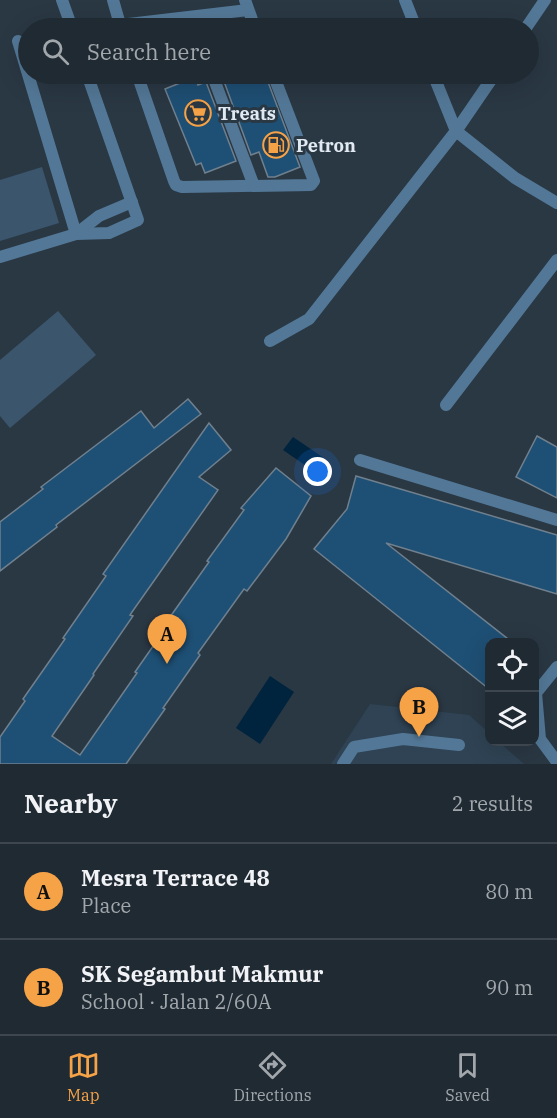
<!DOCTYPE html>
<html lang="en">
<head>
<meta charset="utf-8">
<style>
	body { margin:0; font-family:"IBM Plex Serif",serif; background:#28323b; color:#f1f3f6 }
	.controls { position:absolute; right:18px; bottom:18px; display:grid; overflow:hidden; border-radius:12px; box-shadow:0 6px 24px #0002 }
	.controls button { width:54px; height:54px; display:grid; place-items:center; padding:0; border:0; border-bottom:2px solid #3d464e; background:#202a33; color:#f1f3f6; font:30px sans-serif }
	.you { position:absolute; left:318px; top:472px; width:21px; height:21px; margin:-15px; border:4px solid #fff; border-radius:50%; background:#1a73e8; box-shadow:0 0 0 9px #1a73e833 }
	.badge { display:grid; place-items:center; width:39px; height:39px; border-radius:50%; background:#f6a247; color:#111; font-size:20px; font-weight:700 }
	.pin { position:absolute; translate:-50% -50px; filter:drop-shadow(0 2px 3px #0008) }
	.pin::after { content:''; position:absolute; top:32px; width:21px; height:18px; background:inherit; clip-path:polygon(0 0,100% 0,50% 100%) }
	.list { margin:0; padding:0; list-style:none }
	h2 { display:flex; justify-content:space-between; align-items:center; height:78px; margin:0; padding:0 24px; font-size:26px }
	h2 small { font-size:20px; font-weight:400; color:#a2a7ac }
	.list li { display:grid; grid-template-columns:39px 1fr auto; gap:18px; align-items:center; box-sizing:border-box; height:96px; padding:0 24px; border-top:2px solid #3d464e }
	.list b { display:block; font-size:22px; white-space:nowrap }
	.list p { margin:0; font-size:20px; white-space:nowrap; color:#a2a7ac }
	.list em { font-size:20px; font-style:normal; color:#a2a7ac }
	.icon { flex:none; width:33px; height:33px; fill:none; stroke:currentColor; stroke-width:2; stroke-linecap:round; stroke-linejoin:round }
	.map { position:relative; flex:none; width:557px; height:764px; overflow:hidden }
	.search { position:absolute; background:#202a33; box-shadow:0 6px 24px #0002; left:18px; right:18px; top:18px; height:66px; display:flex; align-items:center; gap:15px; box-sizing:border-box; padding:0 21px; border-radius:33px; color:#a2a7ac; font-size:22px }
	.sheet { height:270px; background:#202a33 }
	nav { display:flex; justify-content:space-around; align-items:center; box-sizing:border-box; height:84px; border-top:2px solid #3d464e; background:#202a33; font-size:16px; color:#a2a7ac }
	nav a { display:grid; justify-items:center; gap:3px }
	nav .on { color:#f6a247 }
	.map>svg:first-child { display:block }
	.built { fill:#2f4354 }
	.green { fill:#3b566c }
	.water { fill:#00233e }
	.building { fill:#1e4f74; stroke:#70808e; stroke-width:1.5 }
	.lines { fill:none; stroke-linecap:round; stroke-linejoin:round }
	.lane { stroke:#537897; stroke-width:12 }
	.street { stroke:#537897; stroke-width:12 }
	.labels { text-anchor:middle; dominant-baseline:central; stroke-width:6; stroke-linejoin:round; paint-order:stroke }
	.poi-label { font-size:18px; font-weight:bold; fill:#e1eaf2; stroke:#2a3844; text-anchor:start }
</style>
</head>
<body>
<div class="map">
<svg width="557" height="764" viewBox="0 0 557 764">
	<rect width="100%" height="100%" fill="#2a3844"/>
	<!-- built -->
	<polygon class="built" points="370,704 469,715 489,733 490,742 499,742 524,764 331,764"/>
	<!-- green -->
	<g class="green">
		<polygon points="42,167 59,223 0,241 0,180"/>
		<polygon points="58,311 96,355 10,428 0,416 0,360"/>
	</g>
	<!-- water -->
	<g class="water">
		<polygon points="293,437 324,458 315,472 283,450"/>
		<polygon points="270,676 294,692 260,744 236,728"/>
	</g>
	<!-- building -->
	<g class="building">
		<polygon points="228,74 265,74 300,167 275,177 268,177 259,152 251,155 222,76"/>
		<polygon points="195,77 198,85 206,82 236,161 205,173 201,163 196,165 165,89"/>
		<polygon points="188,399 201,414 56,525 57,527 0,571 0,522 43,489 41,487 141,411 154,428"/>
		<polygon points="209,423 231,450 199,477 218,490 132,612 130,615 133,616 93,674 94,675 52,736 80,755 137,673 135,672 172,619 170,617 209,562 207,561 244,510 241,508 276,468 311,496 286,539 247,591 244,589 198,653 200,655 163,708 165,709 126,764 0,764 0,737 25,701 23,699 65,639 63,638 106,576 103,574"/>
		<polygon points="537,436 557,447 557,498 516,477"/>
		<polygon points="356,476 557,535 557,594 386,543 512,642 489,642 489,689 314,549 347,509"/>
	</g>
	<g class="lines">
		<!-- lane -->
		<g class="lane">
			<polyline points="62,0 72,28"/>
			<polyline points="113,0 121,28"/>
			<polyline points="245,0 255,28"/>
			<polyline points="120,25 248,10"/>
			<polyline points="137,74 174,181 176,185 182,187 311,185 314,181 273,74"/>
			<polyline points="212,74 254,186"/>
			<polyline points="76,234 109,233 138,220 87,74"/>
			<polyline points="76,234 99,216 132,202"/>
			<polyline points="0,257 76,234 18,41"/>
			<polyline points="343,764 354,747 403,739 459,745"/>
		</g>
		<!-- street -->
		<g class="street">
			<polyline points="405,0 416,28"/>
			<polyline points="526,28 545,0"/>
			<polyline points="433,74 456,131 515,178 557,203"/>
			<polyline points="270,341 309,319 456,131 495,74"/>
			<polyline points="446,405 557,260"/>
			<polyline points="360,460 557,520"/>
			<polyline points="557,667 536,693 540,739 557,762"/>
		</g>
	</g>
	<!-- icons -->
	<defs>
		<g id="supermarket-ring" transform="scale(1.35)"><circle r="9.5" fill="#2a3844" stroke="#f6a247" stroke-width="1.5"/><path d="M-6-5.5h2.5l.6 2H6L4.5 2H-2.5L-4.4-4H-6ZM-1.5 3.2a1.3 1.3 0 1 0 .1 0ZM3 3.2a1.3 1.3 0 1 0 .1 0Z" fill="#f6a247"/></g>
		<g id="fuel-ring" transform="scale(1.35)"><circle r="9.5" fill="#2a3844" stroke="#f6a247" stroke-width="1.5"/><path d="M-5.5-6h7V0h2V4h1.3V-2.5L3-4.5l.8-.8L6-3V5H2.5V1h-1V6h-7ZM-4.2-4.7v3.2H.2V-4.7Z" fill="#f6a247"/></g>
	</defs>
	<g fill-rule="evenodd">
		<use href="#supermarket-ring" x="198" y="113"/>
		<use href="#fuel-ring" x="276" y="145"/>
	</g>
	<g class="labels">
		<!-- poi labels -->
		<g class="poi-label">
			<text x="218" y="113">Treats</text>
			<text x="296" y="145">Petron</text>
		</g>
	</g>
</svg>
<div class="controls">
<button><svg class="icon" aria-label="locate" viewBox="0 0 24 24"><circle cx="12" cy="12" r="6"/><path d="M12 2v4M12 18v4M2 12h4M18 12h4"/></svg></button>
<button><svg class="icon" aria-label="layers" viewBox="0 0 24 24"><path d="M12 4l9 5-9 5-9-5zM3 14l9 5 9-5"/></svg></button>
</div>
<div class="you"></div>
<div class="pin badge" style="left:167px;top:664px">A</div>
<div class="pin badge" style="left:419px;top:737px">B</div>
<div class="search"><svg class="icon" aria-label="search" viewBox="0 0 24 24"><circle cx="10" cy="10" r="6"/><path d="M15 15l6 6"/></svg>Search here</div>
</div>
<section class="sheet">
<h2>Nearby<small>2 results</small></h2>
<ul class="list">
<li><span class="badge">A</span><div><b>Mesra Terrace 48</b><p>Place</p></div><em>80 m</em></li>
<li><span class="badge">B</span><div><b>SK Segambut Makmur</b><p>School · Jalan 2/60A</p></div><em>90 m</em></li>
</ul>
</section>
<nav>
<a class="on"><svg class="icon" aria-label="map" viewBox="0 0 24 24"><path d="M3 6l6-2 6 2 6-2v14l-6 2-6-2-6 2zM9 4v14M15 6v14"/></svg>Map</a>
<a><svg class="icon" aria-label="directions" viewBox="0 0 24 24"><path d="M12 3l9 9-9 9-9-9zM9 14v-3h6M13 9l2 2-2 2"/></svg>Directions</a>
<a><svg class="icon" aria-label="saved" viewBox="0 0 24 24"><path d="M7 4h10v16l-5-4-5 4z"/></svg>Saved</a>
</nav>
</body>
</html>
